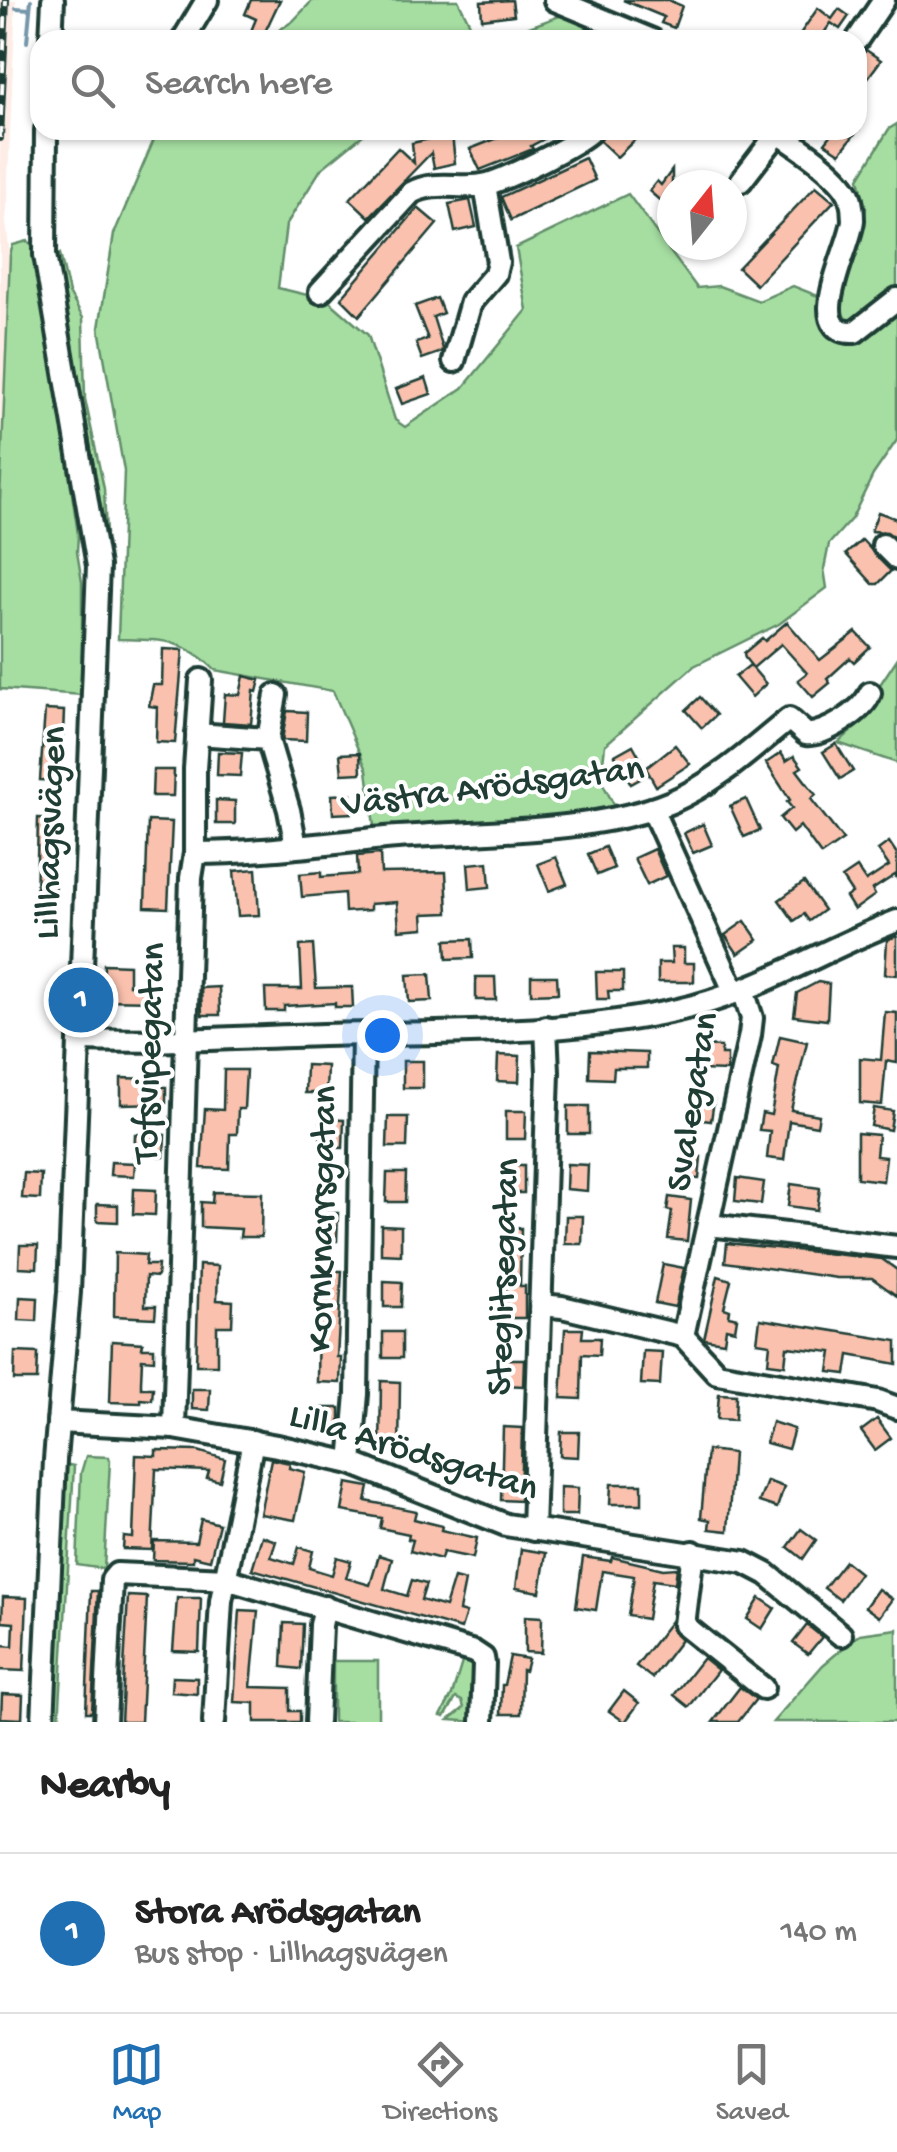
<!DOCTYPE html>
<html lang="en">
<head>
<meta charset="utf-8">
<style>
	body { margin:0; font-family:"Gochi Hand",sans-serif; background:#f6f6f6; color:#222 }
	.compass { position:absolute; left:657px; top:170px; width:90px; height:90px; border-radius:50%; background:#fff; box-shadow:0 2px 8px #0004; rotate:17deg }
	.you { position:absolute; left:382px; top:1035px; width:35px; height:35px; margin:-25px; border:8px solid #fff; border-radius:50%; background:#1a73e8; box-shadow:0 0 0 15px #1a73e833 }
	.badge { display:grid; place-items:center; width:65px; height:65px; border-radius:50%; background:#1f6fb2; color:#fff; font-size:32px; font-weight:700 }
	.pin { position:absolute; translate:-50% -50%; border:5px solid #fff; box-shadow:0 2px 10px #0006 }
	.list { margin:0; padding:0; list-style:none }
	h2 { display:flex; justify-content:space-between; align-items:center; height:130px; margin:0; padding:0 40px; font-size:42px }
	h2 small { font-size:32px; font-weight:400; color:#767676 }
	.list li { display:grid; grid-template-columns:65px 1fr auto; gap:30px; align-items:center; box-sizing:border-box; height:160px; padding:0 40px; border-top:2px solid #e0e0e0 }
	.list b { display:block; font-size:38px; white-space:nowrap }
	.list p { margin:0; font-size:32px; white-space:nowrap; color:#767676 }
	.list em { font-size:32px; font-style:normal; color:#767676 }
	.icon { flex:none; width:55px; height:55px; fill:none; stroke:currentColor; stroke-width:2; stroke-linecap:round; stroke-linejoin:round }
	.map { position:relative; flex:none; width:897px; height:1722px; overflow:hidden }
	.search { position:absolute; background:#fff; box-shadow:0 2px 8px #0004; left:30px; right:30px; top:30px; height:110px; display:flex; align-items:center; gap:25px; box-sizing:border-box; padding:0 35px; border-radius:30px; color:#767676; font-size:38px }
	.sheet { height:290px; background:#fff }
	nav { display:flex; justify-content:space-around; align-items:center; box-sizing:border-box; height:140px; border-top:2px solid #e0e0e0; background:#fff; font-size:28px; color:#767676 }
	nav a { display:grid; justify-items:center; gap:5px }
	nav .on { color:#1f6fb2 }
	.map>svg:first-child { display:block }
	.built { fill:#feede7 }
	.green { fill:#a6dea2; stroke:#628e6b; stroke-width:2.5 }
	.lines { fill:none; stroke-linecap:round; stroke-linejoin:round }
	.stream { stroke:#7597a9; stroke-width:4 }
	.building { fill:#fac2ae; stroke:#1f3d34; stroke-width:2.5 }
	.minor-casing { stroke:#1f3d34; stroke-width:28 }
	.minor { stroke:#fff; stroke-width:20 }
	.rail-casing { stroke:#1f3d34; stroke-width:8 }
	.rail { stroke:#fff; stroke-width:4; stroke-dasharray:11; stroke-linecap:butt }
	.labels { text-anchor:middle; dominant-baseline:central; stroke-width:8; stroke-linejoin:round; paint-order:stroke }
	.street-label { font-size:38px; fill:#1f3d34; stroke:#fff }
</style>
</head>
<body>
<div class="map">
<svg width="897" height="1722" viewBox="0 0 897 1722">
	<rect width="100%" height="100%" fill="#fff"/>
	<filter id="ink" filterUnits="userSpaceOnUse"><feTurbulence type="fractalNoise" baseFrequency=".01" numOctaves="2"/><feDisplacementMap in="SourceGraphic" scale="20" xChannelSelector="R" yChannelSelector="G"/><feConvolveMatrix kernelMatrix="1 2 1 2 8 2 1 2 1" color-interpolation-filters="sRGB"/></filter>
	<g filter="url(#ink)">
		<!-- built -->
		<polygon class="built" points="0,0 16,0 6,223 10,255 0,501"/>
		<!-- green -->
		<g class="green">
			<polygon points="313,0 458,0 478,40 264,40 293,21"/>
			<polygon points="565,14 600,34 595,40 493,40"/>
			<path d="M 897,124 L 897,440 L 873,475 L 852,518 L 829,544 L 824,569 L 827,588 L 779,624 L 694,666 L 605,745 L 601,780 L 615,807 L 495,826 L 375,834 L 367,770 L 333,691 L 215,670 C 184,638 161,640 118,639 L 124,471 L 99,328 L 114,234 L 158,130 L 369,130 L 321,169 L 286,225 L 278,288 L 328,300 L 368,335 L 395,420 L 405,427 L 463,388 L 527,310 L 516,248 L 628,194 L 697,288 L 719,286 L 759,301 L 793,286 L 838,304 L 866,209 L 859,178 L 889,129 Z"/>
			<polygon points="28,241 36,249 78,534 77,552 82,582 82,695 0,689 0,501 10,255 13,245"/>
			<polygon points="60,254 69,293 83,318 85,399 104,489 106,535 57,256"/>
			<polygon points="897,659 897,763 838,743 867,717 873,695"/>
			<polygon points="86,1456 109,1457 110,1461 104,1569 77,1565 81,1473"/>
			<polygon points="64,1464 74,1466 59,1722 51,1722"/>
			<polygon points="897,1629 897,1722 773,1722 823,1665 860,1634"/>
			<polygon points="463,1659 476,1663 477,1722 449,1720 464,1708 462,1701 456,1698 445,1717 441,1716 452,1695"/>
			<rect x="333" y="1661" width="45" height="61"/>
		</g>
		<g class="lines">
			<!-- stream -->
			<g class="stream">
				<polyline points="16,8 30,9"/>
				<polyline points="27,42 31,0"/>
			</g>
		</g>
		<!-- building -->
		<g class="building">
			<polygon points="251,0 280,0 263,36 251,31 256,19 245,14"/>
			<polygon points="512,0 514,15 482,19 481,2"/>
			<polygon points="623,0 668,0 682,6 674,28 661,23 664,17"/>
			<polygon points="818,8 832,19 839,9 849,16 840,29 831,23 819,40 808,40 800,34"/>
			<polygon points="866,50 881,60 867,79 857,72 857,62"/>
			<polygon points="518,130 561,130 531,146 533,149 480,170 470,149"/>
			<polygon points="608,130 645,130 617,157 600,141"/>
			<polygon points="835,130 858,130 840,153 825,143"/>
			<polygon points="452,134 455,163 434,168 431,153 369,217 350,199 398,148 414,163 412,143"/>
			<polygon points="585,158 595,180 511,220 501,197"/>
			<polygon points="672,170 672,211 649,191 657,181 661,185"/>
			<polygon points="816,186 834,201 756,285 738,268"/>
			<polygon points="470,200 476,227 455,232 449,204"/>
			<polygon points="418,208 437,224 359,316 341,298"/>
			<polygon points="437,298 443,313 433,317 443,349 442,352 422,359 416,343 428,339 415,306"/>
			<polygon points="426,378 431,394 402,404 396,389"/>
			<polygon points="878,512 897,519 897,540 887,532 871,531"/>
			<polygon points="862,540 891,571 878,584 873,584 846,554"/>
			<polygon points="787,622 820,660 856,632 870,647 854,662 850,658 827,679 830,683 813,697 798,680 807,673 781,644 753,668 745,658 744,653 762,638 765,641"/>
			<polygon points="163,649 183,650 175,743 156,742 157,707 149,706 153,685 162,685"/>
			<polygon points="750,665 766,684 752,697 735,677"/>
			<polygon points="244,676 260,680 257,692 254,691 251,724 223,722 225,694 240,695"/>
			<polygon points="700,697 716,715 702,728 686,710"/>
			<polygon points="45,710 64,711 61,781 40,780"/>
			<polygon points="287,711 307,712 306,741 282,740"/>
			<polygon points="836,744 853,771 840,779 823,752"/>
			<polygon points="633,745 649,774 631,784 615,755"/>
			<polygon points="675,745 690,764 656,786 646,768"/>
			<polygon points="218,752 242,753 240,776 217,775"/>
			<polygon points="360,753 361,773 342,774 340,754"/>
			<polygon points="781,753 786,761 794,756 802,767 797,770 816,795 811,799 843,840 821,855 800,826 792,833 780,818 792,808 787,802 790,800 766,763"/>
			<polygon points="153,770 174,770 173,796 152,796"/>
			<polygon points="351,794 352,813 333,814 332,795"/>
			<polygon points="746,799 760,830 744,837 730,806"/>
			<polygon points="216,800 235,801 235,824 216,824"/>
			<polygon points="38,818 60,819 59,845 51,845 51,875 55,875 55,900 36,900"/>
			<polygon points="148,821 172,822 168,908 145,907"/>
			<polygon points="703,824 712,845 693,853 684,833"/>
			<polygon points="889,842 897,854 897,878 895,875 872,890 875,895 854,910 846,897 852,893 842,878 857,868 866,881 889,866 878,850"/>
			<polygon points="605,847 614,868 597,875 588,854"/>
			<polygon points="654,849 666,876 647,885 634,858"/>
			<polygon points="380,854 381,873 446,872 448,913 423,914 424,928 399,930 397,902 370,904 370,910 345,912 344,893 302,897 300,874 321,872 321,877 358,874 357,856"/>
			<polygon points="556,857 567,884 549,891 538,864"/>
			<polygon points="488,862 490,887 470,889 468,864"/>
			<polygon points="256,869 259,915 238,916 234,871"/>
			<polygon points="804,882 824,910 809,921 804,914 794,921 779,900"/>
			<polygon points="745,921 758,940 738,954 725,935"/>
			<polygon points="897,936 897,975 885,974 887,940"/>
			<polygon points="472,939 473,958 447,959 446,940"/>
			<polygon points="313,945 316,988 352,987 353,1007 335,1007 335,1003 284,1006 284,1011 266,1011 265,989 302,989 300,946"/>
			<polygon points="671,948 684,948 684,963 694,963 694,982 658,982 658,963 672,963"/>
			<polygon points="104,964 129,965 129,985 154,986 154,1001 103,1000"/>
			<polygon points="596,972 623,972 623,991 608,991 609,999 597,999"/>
			<polygon points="430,974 432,1001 409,1002 407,975"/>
			<polygon points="531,976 557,976 558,993 531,994"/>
			<polygon points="476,977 495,977 496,1000 476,1000"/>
			<polygon points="818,982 829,984 827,1020 794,1016 797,993"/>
			<polygon points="219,987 220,1015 202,1015 201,988"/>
			<polygon points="885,1012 897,1013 897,1063 886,1061 882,1105 860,1103 860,1058 881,1060"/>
			<polygon points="780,1036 807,1042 791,1110 819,1115 817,1126 789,1121 784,1160 767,1158 770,1131 759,1130 762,1113 771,1115 779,1068 773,1066"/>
			<polygon points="702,1046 721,1047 721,1055 727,1055 727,1071 701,1070"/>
			<polygon points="590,1051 647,1053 647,1068 614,1068 613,1079 589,1078"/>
			<polygon points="498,1055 520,1056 519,1082 497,1081"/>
			<rect x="403" y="1061" width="20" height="27"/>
			<polygon points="306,1065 327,1066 326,1093 305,1093"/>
			<polygon points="224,1070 246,1070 244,1109 238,1109 237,1134 230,1134 229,1169 201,1168 205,1109 223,1110"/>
			<polygon points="121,1078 153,1079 153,1087 166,1087 166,1103 121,1104"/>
			<polygon points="696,1099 714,1100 711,1121 694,1119"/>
			<rect x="568" y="1106" width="21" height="28"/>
			<polygon points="874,1108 893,1111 890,1130 871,1126"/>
			<polygon points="506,1111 526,1111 525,1139 506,1139"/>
			<polygon points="388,1117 408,1117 407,1147 387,1147"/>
			<polygon points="321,1119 344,1120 343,1148 320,1147"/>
			<polygon points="857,1133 878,1135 876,1156 886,1157 883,1181 857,1178"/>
			<polygon points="135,1134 165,1135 164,1157 134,1156"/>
			<polygon points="684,1156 701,1157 699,1179 682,1178"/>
			<polygon points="111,1162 135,1163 134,1176 110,1175"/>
			<polygon points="567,1164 588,1165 587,1191 566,1189"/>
			<polygon points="504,1165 524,1165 524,1193 503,1193"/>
			<polygon points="24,1173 41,1174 40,1199 22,1198"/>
			<polygon points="387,1173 406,1173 405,1202 386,1202"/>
			<polygon points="737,1178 764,1182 761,1204 735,1201"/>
			<polygon points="791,1184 820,1188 817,1210 788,1206"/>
			<polygon points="134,1189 156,1190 155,1215 133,1214"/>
			<polygon points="213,1192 262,1193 261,1237 240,1237 241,1229 201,1227 201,1202 212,1203"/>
			<polygon points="669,1197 691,1200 687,1241 668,1239 672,1211 667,1210"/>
			<polygon points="97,1204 118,1205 118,1222 97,1221"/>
			<polygon points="320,1213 338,1213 337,1241 319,1240"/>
			<polygon points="566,1216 583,1216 582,1244 565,1244"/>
			<polygon points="381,1225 401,1226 401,1255 381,1254"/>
			<polygon points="504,1228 521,1228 520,1286 525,1286 525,1318 507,1318"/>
			<polygon points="727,1243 882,1259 897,1270 897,1296 872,1278 837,1278 725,1262"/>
			<polygon points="20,1245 38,1245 37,1268 19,1267"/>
			<polygon points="115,1253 146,1255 145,1265 158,1265 157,1277 146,1276 145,1306 156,1306 155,1318 114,1316"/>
			<polygon points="663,1264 684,1268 675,1307 655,1303"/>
			<polygon points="199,1265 218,1266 217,1300 233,1301 232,1326 217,1326 217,1365 196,1365"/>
			<polygon points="324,1271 342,1271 337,1357 341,1357 340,1383 317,1382 318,1310 324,1310"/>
			<polygon points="718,1276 731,1280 724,1308 730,1310 729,1316 737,1318 735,1330 726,1328 724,1342 704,1339"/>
			<polygon points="384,1281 402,1282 401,1307 384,1307"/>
			<polygon points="20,1297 38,1298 37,1321 19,1320"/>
			<polygon points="760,1319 897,1341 897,1364 849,1355 846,1374 829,1372 832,1352 787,1347 785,1365 768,1363 770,1344 757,1342"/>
			<polygon points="565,1329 583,1329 582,1338 600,1338 599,1355 582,1354 581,1399 561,1398"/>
			<rect x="383" y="1332" width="19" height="26"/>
			<polygon points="112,1341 143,1343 142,1348 154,1348 154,1360 142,1359 141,1382 141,1388 153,1388 152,1400 141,1399 141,1403 110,1402"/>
			<polygon points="643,1351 662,1352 660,1385 641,1384"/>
			<polygon points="15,1352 38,1353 37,1380 14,1380"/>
			<polygon points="506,1359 524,1359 523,1386 505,1385"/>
			<polygon points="381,1381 400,1382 399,1454 380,1454"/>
			<polygon points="192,1389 210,1389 209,1410 192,1409"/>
			<polygon points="719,1394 736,1395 735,1420 717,1419"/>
			<polygon points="322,1408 340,1408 340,1432 322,1433"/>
			<polygon points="877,1419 891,1438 875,1450 861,1431"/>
			<polygon points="772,1422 794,1429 788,1449 766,1443"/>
			<polygon points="503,1427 522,1428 520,1501 501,1500"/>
			<polygon points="561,1432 579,1432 578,1457 560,1456"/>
			<polygon points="156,1450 198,1451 225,1459 220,1481 207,1478 209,1471 156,1469 152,1550 123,1549 124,1537 133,1538 136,1455 156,1456"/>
			<polygon points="707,1450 733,1453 728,1531 709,1529 710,1520 701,1518"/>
			<polygon points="271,1459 290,1463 289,1468 305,1472 295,1520 260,1514"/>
			<polygon points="767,1481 784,1487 777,1508 759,1502"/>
			<polygon points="347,1483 369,1487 366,1501 416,1511 414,1519 442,1526 441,1530 477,1538 473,1558 443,1552 441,1559 410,1551 413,1540 408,1539 409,1534 380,1528 382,1518 342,1511"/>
			<polygon points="611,1484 642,1484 642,1504 610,1504"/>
			<polygon points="560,1487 578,1488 577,1515 560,1515"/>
			<polygon points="201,1519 219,1524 210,1560 193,1556 193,1561 153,1560 154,1541 196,1542"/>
			<polygon points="801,1529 816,1540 803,1559 788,1547"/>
			<polygon points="262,1536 276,1541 271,1557 294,1564 299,1547 313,1551 309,1568 332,1575 337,1557 351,1561 346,1578 370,1585 379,1555 392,1559 384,1589 407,1596 412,1580 426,1584 421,1600 445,1607 454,1578 465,1581 459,1611 466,1613 461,1629 252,1569"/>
			<polygon points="521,1549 546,1553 540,1592 516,1588"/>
			<polygon points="583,1557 611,1561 612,1557 663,1569 677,1568 675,1583 653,1580 647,1619 628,1616 634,1576 602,1571 596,1610 576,1607"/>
			<polygon points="845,1561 860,1573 840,1600 824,1588"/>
			<polygon points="878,1589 892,1599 879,1617 865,1607"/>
			<polygon points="91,1591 98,1591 92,1712 86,1712"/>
			<polygon points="128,1596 147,1597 141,1722 121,1722"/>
			<polygon points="3,1597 27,1598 24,1671 0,1670 2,1645 13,1646 14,1623 2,1622"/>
			<polygon points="177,1598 201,1598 199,1652 173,1651"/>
			<polygon points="760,1598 775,1608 762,1629 747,1619"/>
			<polygon points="240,1610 258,1611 251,1687 290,1688 290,1711 300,1711 300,1722 255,1722 255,1703 234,1702"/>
			<polygon points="525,1616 542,1617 541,1653 525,1652"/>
			<polygon points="671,1621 672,1631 681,1640 652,1678 636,1666"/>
			<polygon points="284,1623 303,1624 301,1669 282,1667"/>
			<polygon points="807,1625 822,1637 808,1654 793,1643"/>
			<polygon points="510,1656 528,1659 525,1671 522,1670 521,1714 501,1714 502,1685 504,1685"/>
			<polygon points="703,1658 718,1670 689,1707 674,1695"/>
			<polygon points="172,1677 197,1678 197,1694 171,1692"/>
			<polygon points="740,1687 756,1699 738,1722 713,1722"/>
			<polygon points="624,1691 639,1703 625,1722 609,1711"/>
			<polygon points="2,1694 23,1695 22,1719 1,1718"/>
		</g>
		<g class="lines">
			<!-- minor casing -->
			<g class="minor-casing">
				<g id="minor">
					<polyline points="555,0 652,40"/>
					<polyline points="51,40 53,0"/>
					<polyline points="183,40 207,0"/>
					<polyline points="857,40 884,0"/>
					<path d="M 774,130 C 794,144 842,174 850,197 C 852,204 853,212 853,220 C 851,247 801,335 855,332 L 897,299"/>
					<polyline points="741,181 778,133"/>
					<path d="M 320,292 L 411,193 C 436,179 463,191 488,184 C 510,177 577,145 592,130"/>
					<polyline points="454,361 471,302 495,274 498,262 485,185"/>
					<polyline points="883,545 897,559"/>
					<polyline points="197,734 268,739 289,810 296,846"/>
					<polyline points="268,739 276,695"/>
					<polyline points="652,809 735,993"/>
					<path d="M 195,853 C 258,853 322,844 385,838 C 469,831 595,834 671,802 C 716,783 752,749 789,719 L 806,734 C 824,736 864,711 870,693"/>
					<path d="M 80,1040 C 161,1043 242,1037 323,1035 C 442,1032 579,1036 694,1006 C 765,987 829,947 897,921"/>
					<polyline points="709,1225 897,1247"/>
					<polyline points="541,1305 562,1307 683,1336 717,1373 878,1401 897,1408"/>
					<polyline points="683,1336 750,1035 752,1018 743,990"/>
					<polyline points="58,1422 174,1428 277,1446 351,1463 506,1525 744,1562 767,1574 841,1635"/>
					<polyline points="174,1428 191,878 195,853 195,769 201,680"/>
					<polyline points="351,1463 357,1394 363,1035"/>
					<polyline points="533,1530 548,1072 546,1027"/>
					<polyline points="693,1552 684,1625 763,1688"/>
					<polyline points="43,1722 55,1460 69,1292 98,566 45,255 46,130"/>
					<polyline points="105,1722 112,1580 117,1574 226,1579 474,1652 483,1658 484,1664 482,1722"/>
					<polyline points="214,1722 221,1601 253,1441"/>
					<polyline points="317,1722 321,1625 325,1607"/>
				</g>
			</g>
			<!-- minor -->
			<use href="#minor" class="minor"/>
			<!-- rail casing -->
			<g class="rail-casing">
				<polyline id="rail" points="0,138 6,0"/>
			</g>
			<!-- rail -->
			<use href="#rail" class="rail"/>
		</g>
	</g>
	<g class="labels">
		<!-- street labels -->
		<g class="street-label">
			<text transform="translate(493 789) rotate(-7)">Västra Arödsgatan</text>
			<text transform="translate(53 833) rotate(-88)">Lillhagsvägen</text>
			<text transform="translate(152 1053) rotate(-88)">Tofsvipegatan</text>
			<text transform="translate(695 1102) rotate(-81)">Svalegatan</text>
			<text transform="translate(325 1219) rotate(-89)">Kornknarrsgatan</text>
			<text transform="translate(506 1277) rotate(-88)">Steglitsegatan</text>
			<text transform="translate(413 1454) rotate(17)">Lilla Arödsgatan</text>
		</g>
	</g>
</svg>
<svg class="compass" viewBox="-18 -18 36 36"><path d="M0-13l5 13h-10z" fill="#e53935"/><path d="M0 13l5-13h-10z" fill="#767676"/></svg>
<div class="you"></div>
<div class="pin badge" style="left:81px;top:1000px">1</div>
<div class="search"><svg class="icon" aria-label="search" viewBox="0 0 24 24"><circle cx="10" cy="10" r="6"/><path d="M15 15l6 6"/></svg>Search here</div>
</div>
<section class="sheet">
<h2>Nearby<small></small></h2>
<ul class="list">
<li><span class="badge">1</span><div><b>Stora Arödsgatan</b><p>Bus stop · Lillhagsvägen</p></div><em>140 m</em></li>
</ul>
</section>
<nav>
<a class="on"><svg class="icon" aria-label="map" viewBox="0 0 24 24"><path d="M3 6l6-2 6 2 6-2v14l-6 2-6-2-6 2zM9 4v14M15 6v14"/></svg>Map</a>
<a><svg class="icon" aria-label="directions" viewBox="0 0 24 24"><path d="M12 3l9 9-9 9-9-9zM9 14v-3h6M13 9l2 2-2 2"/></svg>Directions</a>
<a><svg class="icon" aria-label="saved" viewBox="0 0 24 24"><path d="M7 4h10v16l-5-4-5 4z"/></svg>Saved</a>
</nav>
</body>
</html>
